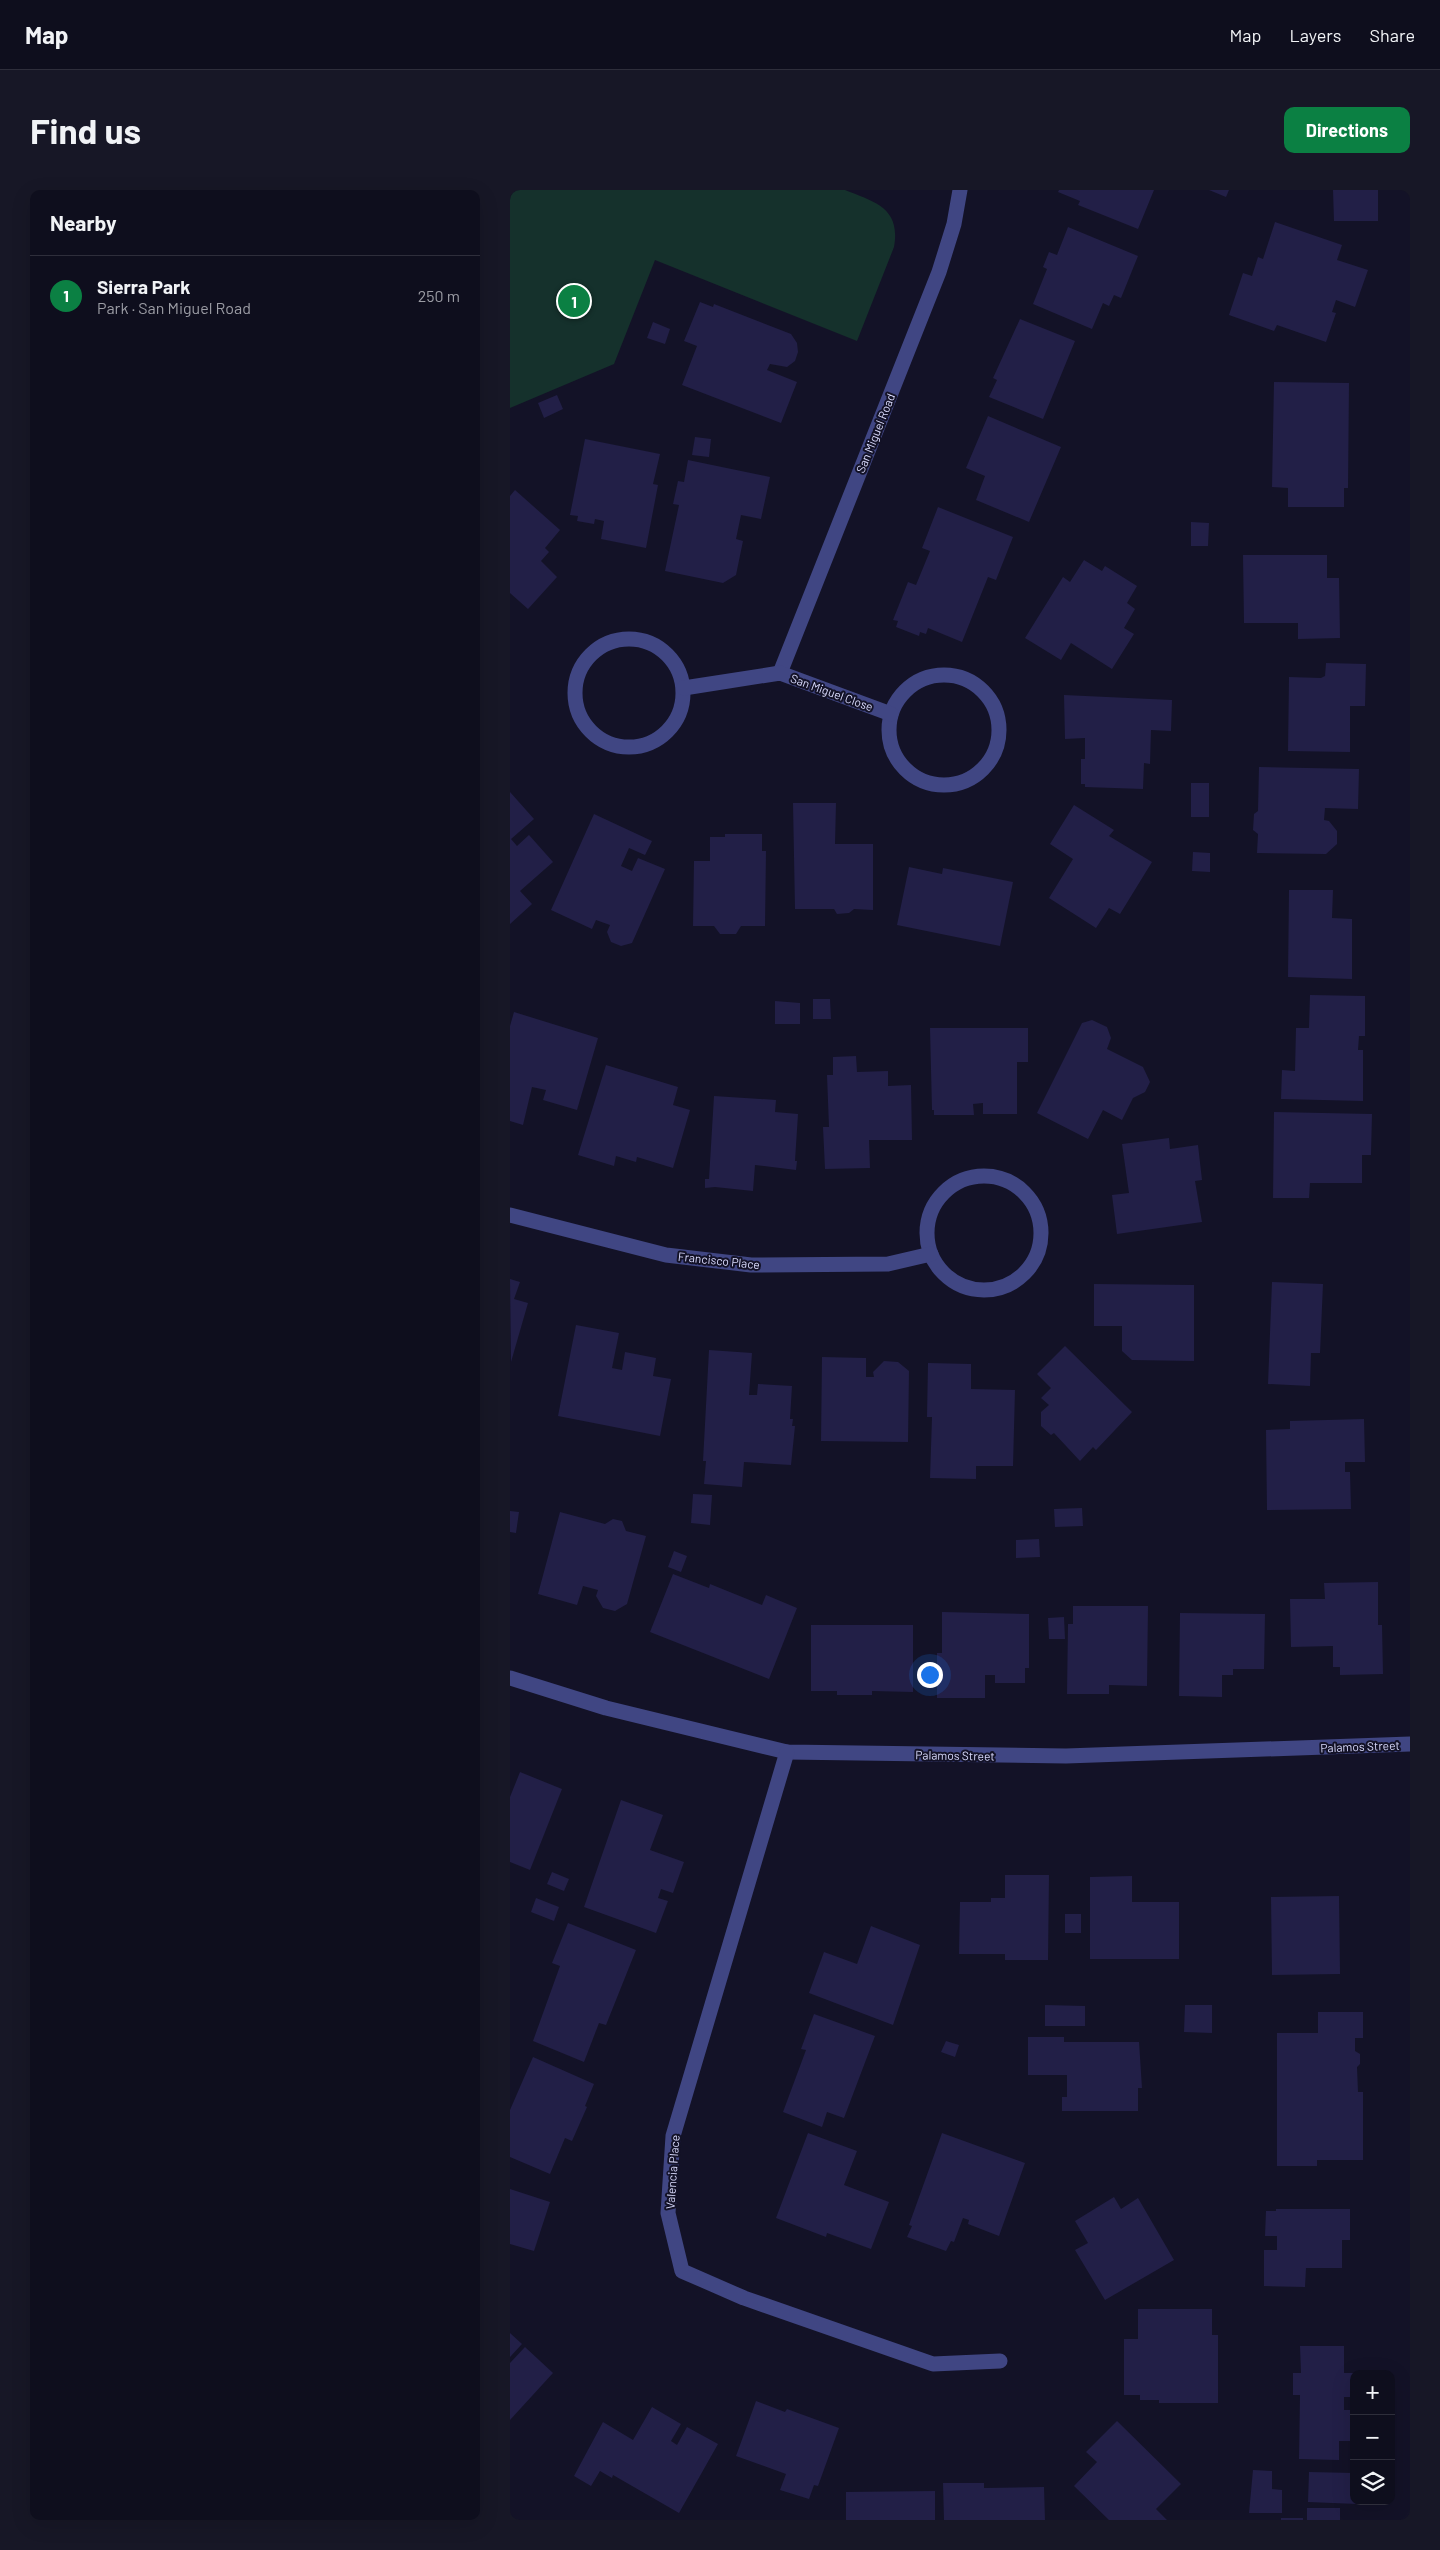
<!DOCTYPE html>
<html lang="en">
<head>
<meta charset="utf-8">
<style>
	body { margin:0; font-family:Barlow,sans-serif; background:#171726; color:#f1f3f6 }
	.controls { position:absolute; right:15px; bottom:15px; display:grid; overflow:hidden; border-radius:10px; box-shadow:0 5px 20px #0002 }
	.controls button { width:45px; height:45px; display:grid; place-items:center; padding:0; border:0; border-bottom:1px solid #2e2e3b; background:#0e0e1d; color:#f1f3f6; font:25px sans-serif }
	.you { position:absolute; left:419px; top:1484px; width:18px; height:18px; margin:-12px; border:4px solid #fff; border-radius:50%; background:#1a73e8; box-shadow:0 0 0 8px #1a73e833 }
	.badge { display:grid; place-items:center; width:32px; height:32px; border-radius:50%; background:#0b8043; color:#fff; font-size:16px; font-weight:700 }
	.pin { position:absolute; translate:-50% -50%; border:2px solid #fff; box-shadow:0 1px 5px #0006 }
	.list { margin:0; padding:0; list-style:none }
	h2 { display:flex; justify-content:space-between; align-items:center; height:65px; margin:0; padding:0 20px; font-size:21px }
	h2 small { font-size:16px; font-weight:400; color:#9b9ca4 }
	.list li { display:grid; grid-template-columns:32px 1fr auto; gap:15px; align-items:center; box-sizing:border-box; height:80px; padding:0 20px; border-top:1px solid #2e2e3b }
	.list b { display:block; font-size:19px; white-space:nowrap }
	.list p { margin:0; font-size:16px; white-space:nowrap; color:#9b9ca4 }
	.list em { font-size:16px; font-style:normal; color:#9b9ca4 }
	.icon { flex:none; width:28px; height:28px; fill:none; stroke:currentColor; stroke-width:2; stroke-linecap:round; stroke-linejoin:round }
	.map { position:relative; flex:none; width:900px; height:2330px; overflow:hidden; border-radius:10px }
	header { display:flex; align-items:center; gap:30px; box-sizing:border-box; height:70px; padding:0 25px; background:#0e0e1d; border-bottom:1px solid #2e2e3b }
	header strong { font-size:24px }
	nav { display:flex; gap:28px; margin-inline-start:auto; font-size:18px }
	.intro { display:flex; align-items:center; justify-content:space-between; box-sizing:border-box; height:120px; padding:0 30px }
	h1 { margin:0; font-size:35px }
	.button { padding:12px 22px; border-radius:10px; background:#0b8043; color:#fff; font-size:18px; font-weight:700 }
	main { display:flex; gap:30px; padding:0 30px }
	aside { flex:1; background:#0e0e1d; border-radius:10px; box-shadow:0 5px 20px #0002 }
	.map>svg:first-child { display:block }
	.green { fill:#15312c }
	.building { fill:#221f47 }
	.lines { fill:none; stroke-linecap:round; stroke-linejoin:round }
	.minor { stroke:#404683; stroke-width:15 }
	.labels { text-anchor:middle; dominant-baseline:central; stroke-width:4; stroke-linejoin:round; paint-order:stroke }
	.street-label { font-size:12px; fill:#dadbfd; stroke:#131227 }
</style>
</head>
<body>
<header>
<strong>Map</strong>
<nav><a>Map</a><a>Layers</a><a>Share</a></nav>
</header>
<div class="intro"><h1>Find us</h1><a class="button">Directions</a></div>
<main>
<aside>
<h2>Nearby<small></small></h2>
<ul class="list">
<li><span class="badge">1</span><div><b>Sierra Park</b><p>Park · San Miguel Road</p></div><em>250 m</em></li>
</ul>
</aside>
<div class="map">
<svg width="900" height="2330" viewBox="0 0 900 2330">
	<rect width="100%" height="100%" fill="#131227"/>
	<!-- green -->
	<path class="green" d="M 0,0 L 335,0 C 365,12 391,18 384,57 L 347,151 L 145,70 L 104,174 L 0,218 Z"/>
	<!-- building -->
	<g class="building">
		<polygon points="549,0 644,0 628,39 568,15 570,11 548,2"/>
		<polygon points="699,0 719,0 716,7"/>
		<polygon points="823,0 868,0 868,31 824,31"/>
		<polygon points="765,32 832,55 827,70 858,80 845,117 826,110 822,122 826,123 816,152 767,135 764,141 719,125 733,83 742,86 748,67 753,69"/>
		<polygon points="558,37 628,66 611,108 604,105 599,116 593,113 582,139 523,114 537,79 533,77 539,62 547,65"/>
		<polygon points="190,112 203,117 204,114 281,144 287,153 288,162 285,171 277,177 260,174 257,180 287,192 271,233 172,195 187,156 174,151"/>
		<polygon points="510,129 565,151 533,229 479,207 487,190 483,188"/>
		<polygon points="143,132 160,139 155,154 137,148"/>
		<polygon points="764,192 839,193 838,298 834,298 834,317 778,317 778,298 762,297"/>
		<polygon points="47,205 53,219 34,228 28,213"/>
		<polygon points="478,226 551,257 519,332 466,310 475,286 456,278"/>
		<polygon points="185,247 201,249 199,267 182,265"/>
		<polygon points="75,249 150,264 143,294 148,295 136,358 91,349 94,331 85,329 84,334 67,331 68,326 60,325"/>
		<polygon points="178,270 260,287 251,329 231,325 226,349 233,351 226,385 213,393 155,381 169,315 163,314 168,291 174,292"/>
		<polygon points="5,300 50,340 35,358 39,362 31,371 47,387 18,419 0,403 0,306"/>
		<polygon points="428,317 503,347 486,390 478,387 452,452 418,438 416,444 410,442 409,446 386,437 388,431 383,430 398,392 406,395 420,361 412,358"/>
		<polygon points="681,332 699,333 698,356 681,356"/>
		<polygon points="733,365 817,365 817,388 829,388 830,448 788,449 788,433 734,433"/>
		<polygon points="574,370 592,381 595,376 627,396 617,413 625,419 614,438 624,444 602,479 561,453 551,470 515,448 553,387 560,392"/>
		<polygon points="816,473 856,474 855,516 840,516 840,562 778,561 779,487 811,488 815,486"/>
		<polygon points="554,505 662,510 661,541 641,540 640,574 634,573 633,599 575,597 575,594 571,594 571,569 575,569 575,548 555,549"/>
		<polygon points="749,577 849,579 848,619 815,618 814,630 819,631 827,641 827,654 816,664 747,663 748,644 743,640 744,624 748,621"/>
		<rect x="681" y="593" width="18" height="34"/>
		<polygon points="0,602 24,629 1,649 7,656 19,645 43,672 10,701 22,714 0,734"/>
		<polygon points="283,613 326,613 325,654 363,654 363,720 344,719 339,723 327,724 324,719 285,719"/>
		<polygon points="564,615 604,640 599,646 642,672 610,724 599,718 586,738 539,708 563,669 540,654"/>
		<polygon points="84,624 142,651 135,665 119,658 111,676 122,681 128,668 155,679 122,753 111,756 101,752 97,742 100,735 86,730 82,739 41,720"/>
		<polygon points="215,644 252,644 252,661 256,661 255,736 231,736 226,744 210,744 204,736 183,736 184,671 200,671 200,647 215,647"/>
		<polygon points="683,662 700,663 700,682 682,681"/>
		<polygon points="399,677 432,684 433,678 503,692 490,756 387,735"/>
		<polygon points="779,700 823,700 822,728 842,729 842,789 778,787"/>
		<polygon points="800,805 855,806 855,846 849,846 848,860 853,860 853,911 771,909 772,880 785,881 786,838 799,838"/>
		<polygon points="303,809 320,809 321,829 303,829"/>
		<polygon points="265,811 290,813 290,834 265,834"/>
		<polygon points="4,822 88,848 67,920 33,910 36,900 22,897 13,935 0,931 0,836"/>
		<polygon points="582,830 597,837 601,848 597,859 633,877 640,892 635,902 623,908 612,930 593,920 578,949 527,923 572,833"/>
		<polygon points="420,838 518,838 518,872 507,872 507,924 473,924 473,913 463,914 464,925 424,925 424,920 422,920"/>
		<polygon points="346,866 347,882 378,881 378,896 401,895 402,950 359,950 360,978 315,979 313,937 319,937 317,885 323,885 323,867"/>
		<polygon points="96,875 168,897 163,915 180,920 163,978 127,967 126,972 106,966 104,976 68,965"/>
		<polygon points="204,906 266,910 265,922 288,924 285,971 287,971 286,980 245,975 243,1001 205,997 195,998 195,989 199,989"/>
		<polygon points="764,922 862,924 861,965 852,965 852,993 800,993 799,1008 763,1008"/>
		<polygon points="659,948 660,959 688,955 692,990 685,991 692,1032 607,1044 602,1005 619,1003 612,954"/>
		<polygon points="0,1089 10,1092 4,1109 18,1113 1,1172"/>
		<polygon points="762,1092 813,1094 810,1163 801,1163 800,1196 758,1194"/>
		<polygon points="584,1094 684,1095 684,1171 622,1170 612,1161 612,1136 584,1136"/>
		<polygon points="66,1135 109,1143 102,1178 112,1180 115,1162 146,1168 143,1186 161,1189 150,1246 48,1226"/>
		<polygon points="555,1156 622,1222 586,1260 583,1257 570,1271 544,1243 541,1245 531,1236 531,1222 539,1215 531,1208 541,1198 527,1184"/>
		<polygon points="199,1160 242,1163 239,1205 247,1205 248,1194 282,1196 280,1229 283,1229 282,1236 285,1236 281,1275 234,1272 232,1297 194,1294 196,1271 193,1271"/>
		<polygon points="312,1167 356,1168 356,1187 364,1187 363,1182 374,1171 388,1172 399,1181 398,1252 311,1251"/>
		<polygon points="418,1173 461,1174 461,1199 505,1200 503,1276 466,1276 466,1289 420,1288 422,1227 417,1227"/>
		<polygon points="854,1229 855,1272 835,1272 835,1282 840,1282 841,1319 757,1320 756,1240 780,1239 780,1231"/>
		<polygon points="183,1304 202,1305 200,1335 181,1333"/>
		<polygon points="572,1318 573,1336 545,1337 544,1319"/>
		<polygon points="0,1321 9,1322 6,1343 0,1342"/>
		<polygon points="50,1322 95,1334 103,1329 112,1331 116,1341 136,1346 117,1414 105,1421 93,1418 86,1406 88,1400 73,1396 67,1415 28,1404"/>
		<polygon points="529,1349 530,1367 506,1368 506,1350"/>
		<polygon points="164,1361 177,1366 171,1382 158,1377"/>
		<polygon points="163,1384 199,1398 200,1394 252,1415 256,1405 287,1418 259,1489 140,1442"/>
		<polygon points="868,1392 868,1435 872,1435 873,1484 830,1485 830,1477 823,1477 823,1456 781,1457 780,1409 815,1409 814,1393"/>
		<polygon points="563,1416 638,1416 637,1496 599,1495 599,1504 557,1504 558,1434 563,1434"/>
		<polygon points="432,1422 519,1424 519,1478 515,1478 515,1493 485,1493 485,1485 475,1485 475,1508 427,1508 427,1463 432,1463"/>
		<polygon points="670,1423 755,1424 754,1479 723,1479 723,1485 712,1485 712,1507 669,1506"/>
		<polygon points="554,1427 555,1449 539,1449 538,1428"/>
		<polygon points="301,1435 403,1435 403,1502 362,1501 362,1505 327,1505 327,1501 301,1501"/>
		<polygon points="10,1582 52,1599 20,1680 0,1672 0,1607"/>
		<polygon points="111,1610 153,1625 140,1660 174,1672 163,1703 151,1699 148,1708 158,1711 146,1743 74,1717"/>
		<polygon points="42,1682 59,1689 54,1701 37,1694"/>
		<polygon points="495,1685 539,1685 538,1770 495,1770 495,1764 449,1764 450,1712 481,1712 481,1708 495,1708"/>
		<polygon points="622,1686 622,1712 669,1712 669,1769 580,1769 580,1687"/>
		<polygon points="829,1706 830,1784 762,1785 761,1707"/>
		<polygon points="26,1708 49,1717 44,1731 21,1722"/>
		<rect x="555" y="1724" width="16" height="19"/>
		<polygon points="58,1733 126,1760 96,1835 89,1833 74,1872 23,1851 50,1776 42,1773"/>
		<polygon points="361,1736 410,1755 383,1835 299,1803 314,1762 347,1774"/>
		<polygon points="535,1815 575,1816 575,1836 535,1836"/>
		<polygon points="675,1815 702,1815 702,1843 674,1842"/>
		<polygon points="808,1822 853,1822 853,1848 845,1848 845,1861 850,1864 850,1874 847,1877 848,1902 853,1902 853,1970 807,1970 807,1976 767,1976 767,1843 808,1843"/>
		<polygon points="304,1824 365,1846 334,1928 317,1922 312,1937 273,1922 296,1860 291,1859"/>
		<polygon points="518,1847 554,1847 554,1852 629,1852 632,1898 628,1898 628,1921 552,1921 552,1907 557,1907 557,1885 518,1885"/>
		<polygon points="436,1851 449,1855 445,1867 431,1862"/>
		<polygon points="23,1867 84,1894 75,1916 77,1917 62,1951 55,1948 40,1984 0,1967 0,1920"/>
		<polygon points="298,1943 347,1961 334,1995 379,2012 361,2059 317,2043 316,2047 266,2028"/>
		<polygon points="432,1943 515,1973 489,2046 458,2034 459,2030 453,2028 444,2052 441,2051 436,2061 397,2047 402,2036 399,2035"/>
		<polygon points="0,1999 40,2012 24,2061 0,2054"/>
		<polygon points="604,2007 611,2019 628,2008 664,2070 595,2110 565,2060 578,2053 565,2031"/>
		<polygon points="766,2019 840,2019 840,2050 832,2050 832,2078 796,2078 795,2097 754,2096 754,2060 767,2060 767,2046 755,2046 756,2021 766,2021"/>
		<polygon points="628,2119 702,2119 702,2145 708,2145 708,2213 649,2213 649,2210 630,2210 630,2205 614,2205 614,2149 628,2149"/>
		<polygon points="0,2143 12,2154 0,2167"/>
		<polygon points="790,2156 834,2156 834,2183 844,2183 844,2207 834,2207 834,2220 841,2220 840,2251 829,2251 829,2270 789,2269 790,2205 783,2205 783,2183 791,2183"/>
		<polygon points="15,2157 43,2183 0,2230 0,2173"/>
		<polygon points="246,2211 275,2222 277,2219 329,2238 308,2296 304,2295 299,2309 270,2300 276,2284 226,2266"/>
		<polygon points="142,2217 171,2234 161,2251 167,2255 177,2237 208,2254 169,2323 103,2285 102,2288 90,2281 81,2296 64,2286 93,2232 123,2250"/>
		<polygon points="607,2231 671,2294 646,2319 657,2330 599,2330 564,2296 587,2272 576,2262"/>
		<polygon points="743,2280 762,2281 762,2299 772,2300 772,2323 739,2323"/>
		<polygon points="799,2282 844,2283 844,2311 847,2311 847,2314 798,2312"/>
		<polygon points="433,2293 474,2293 474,2298 534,2297 535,2330 434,2330"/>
		<polygon points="425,2301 425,2330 336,2330 336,2302"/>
		<rect x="797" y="2318" width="33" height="12"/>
		<rect x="771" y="2328" width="22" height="2"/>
	</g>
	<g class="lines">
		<!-- minor -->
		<g class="minor">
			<circle cx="119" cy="503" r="54"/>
			<polyline points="270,483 429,82 444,34 450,0"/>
			<circle cx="434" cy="540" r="55"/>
			<polyline points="174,498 270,483 381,524"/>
			<circle cx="474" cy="1043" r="57"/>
			<polyline points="0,1025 156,1065 241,1075 378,1074 421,1064"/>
			<polyline points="0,1488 96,1518 277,1562 556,1566 900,1554"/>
			<polyline points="277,1562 163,1946 158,2023 172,2081 234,2108 423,2174 490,2171"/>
		</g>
	</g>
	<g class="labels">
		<!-- street labels -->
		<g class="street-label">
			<text transform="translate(365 243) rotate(-68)">San Miguel Road</text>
			<text transform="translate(322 502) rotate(20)">San Miguel Close</text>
			<text transform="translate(209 1070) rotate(6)">Francisco Place</text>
			<text transform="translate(850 1556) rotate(-2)">Palamos Street</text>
			<text transform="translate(445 1565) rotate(1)">Palamos Street</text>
			<text transform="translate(162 1982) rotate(-86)">Valencia Place</text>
		</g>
	</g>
</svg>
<div class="controls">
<button>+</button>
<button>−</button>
<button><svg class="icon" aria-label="layers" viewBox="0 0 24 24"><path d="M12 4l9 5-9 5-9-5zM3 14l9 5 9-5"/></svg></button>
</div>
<div class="you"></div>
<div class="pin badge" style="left:64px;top:111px">1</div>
</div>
</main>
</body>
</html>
